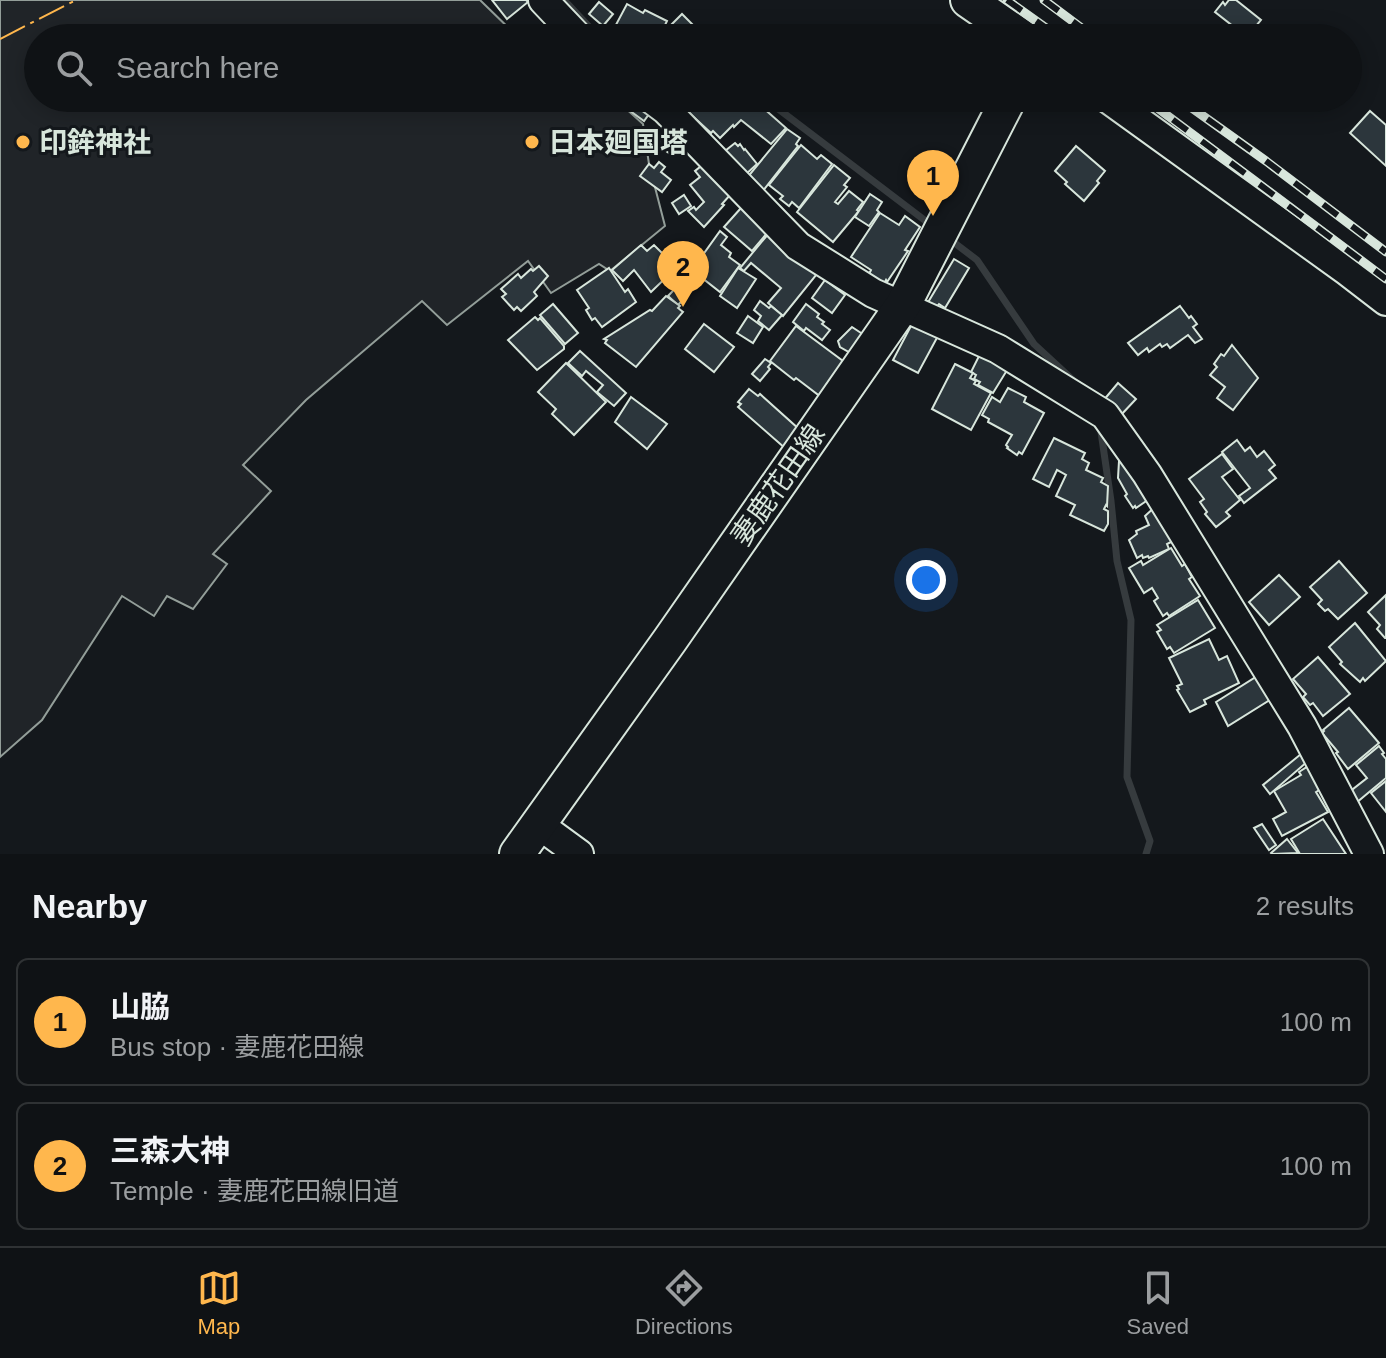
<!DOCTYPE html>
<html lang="en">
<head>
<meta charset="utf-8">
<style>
	body { margin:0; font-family:Helvetica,"Noto Sans JP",sans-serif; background:#1d2022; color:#f1f3f6 }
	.you { position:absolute; left:926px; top:580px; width:28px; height:28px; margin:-20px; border:6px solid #fff; border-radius:50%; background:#1a73e8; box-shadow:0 0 0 12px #1a73e833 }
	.badge { display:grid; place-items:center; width:52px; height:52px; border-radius:50%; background:#ffb74d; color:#111; font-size:26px; font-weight:700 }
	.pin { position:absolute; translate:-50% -66px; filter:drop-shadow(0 2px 4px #0008) }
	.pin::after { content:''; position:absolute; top:42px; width:28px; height:24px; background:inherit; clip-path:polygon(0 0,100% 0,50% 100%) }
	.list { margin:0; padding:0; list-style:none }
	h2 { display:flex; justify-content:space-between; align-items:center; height:104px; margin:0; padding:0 32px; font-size:34px }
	h2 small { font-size:26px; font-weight:400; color:#9b9ea0 }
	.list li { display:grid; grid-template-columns:52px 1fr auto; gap:24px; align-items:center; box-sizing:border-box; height:128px; margin:0 16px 16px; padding:0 16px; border:2px solid #2f3234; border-radius:12px }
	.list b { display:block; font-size:30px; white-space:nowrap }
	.list p { margin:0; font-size:26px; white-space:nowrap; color:#9b9ea0 }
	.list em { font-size:26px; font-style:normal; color:#9b9ea0 }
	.icon { flex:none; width:44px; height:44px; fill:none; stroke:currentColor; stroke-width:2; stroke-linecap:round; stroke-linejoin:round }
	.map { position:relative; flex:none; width:1386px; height:854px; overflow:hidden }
	.search { position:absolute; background:#0f1215; box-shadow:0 4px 20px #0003; left:24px; right:24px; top:24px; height:88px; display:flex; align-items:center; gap:20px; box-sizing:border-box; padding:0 28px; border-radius:44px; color:#9b9ea0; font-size:30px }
	.sheet { height:392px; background:#0f1215 }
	nav { display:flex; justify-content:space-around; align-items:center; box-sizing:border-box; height:112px; border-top:2px solid #2f3234; background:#0f1215; font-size:22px; color:#9b9ea0 }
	nav a { display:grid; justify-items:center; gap:4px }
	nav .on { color:#ffb74d }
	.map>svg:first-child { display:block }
	.green { fill:#202428; stroke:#939e99; stroke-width:2 }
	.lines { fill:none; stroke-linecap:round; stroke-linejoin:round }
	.stream { stroke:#363b3e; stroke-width:7 }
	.building { fill:#2c363c; stroke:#d8e6dc; stroke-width:2 }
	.minor-casing { stroke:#d8e6dc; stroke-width:32 }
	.major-casing { stroke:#d8e6dc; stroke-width:38 }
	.minor { stroke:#14181c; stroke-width:28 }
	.major { stroke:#14181c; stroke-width:34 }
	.rail-casing { stroke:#d8e6dc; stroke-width:9 }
	.rail { stroke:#14181c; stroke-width:6; stroke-dasharray:18; stroke-linecap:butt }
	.power { stroke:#ffb74d; stroke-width:2; stroke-dasharray:28 6 4 6; stroke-linecap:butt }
	.poi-dot { fill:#ffb74d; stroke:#14181c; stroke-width:3 }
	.labels { text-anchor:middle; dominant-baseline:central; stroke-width:6; stroke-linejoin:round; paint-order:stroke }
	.poi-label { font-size:28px; font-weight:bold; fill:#d8e6dc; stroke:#14181c; text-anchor:start }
	.street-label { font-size:28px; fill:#d8e6dc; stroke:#14181c }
</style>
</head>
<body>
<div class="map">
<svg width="1386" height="854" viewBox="0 0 1386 854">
	<rect width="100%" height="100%" fill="#14181c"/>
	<!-- green -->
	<polygon class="green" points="0,0 480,0 519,38 38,38 38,98 614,98 643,124 649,164 665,226 610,271 599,264 551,293 528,261 447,325 422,301 306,400 243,465 271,491 213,554 227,564 193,609 167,596 154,616 122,596 42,720 0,757"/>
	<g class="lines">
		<!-- stream -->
		<g class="stream">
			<polyline points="564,0 593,31 603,38"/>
			<polyline points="764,98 927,222"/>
			<polyline points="952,241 977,260 1034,344 1073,380"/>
			<polyline points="1100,425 1111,501 1117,561 1131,620 1127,777 1150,841 1146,854"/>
		</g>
	</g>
	<!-- building -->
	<g class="building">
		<polygon points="492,0 526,0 528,2 507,19"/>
		<polygon points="1229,0 1236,0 1261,20 1247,37 1215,12 1223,2 1225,5"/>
		<polygon points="599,2 613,14 603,26 589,14"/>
		<polygon points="627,4 643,13 645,10 667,21 665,25 669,27 682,14 693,25 687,31 689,33 685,38 614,38 610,36"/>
		<polygon points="722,27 725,29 727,27 739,38 715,38 714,37"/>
		<polygon points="621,98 642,98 654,107 644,121 618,102"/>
		<polygon points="673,98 752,98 786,128 771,144 741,120 734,127 733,125 720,138 713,131 711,133"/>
		<polygon points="1370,111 1386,125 1386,166 1350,133"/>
		<polygon points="787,129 800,138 796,144 798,146 762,192 746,179"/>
		<polygon points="661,138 673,146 669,153 657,145"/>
		<polygon points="735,143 738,146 740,144 744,150 745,149 757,164 744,176 725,151"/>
		<polygon points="801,145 817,159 821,155 832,164 799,208 792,202 789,206 780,199 783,196 769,185"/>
		<polygon points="1076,146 1105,171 1097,181 1099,183 1084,201 1065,184 1067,182 1055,171"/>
		<polygon points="659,162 665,167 661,172 671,180 662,192 640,176 649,164 654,168"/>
		<polygon points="705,163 731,194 722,204 724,205 704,227 688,211 694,207 696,210 704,202 690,185 700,177 695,171"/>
		<polygon points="834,165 850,178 844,185 847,187 835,202 838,204 849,191 863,202 857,210 859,211 833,242 797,212"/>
		<polygon points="870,194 882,202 877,210 879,212 869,226 855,217"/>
		<polygon points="684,195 691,206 679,214 672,203"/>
		<polygon points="741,208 768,232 752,251 724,227"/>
		<polygon points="880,213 899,225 905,216 920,227 905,250 908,251 887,282 886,280 884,284 869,274 871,270 851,257"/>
		<polygon points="720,231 727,237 721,245 731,253 729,257 740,265 720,292 692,270"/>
		<polygon points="769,233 817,274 783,316 768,303 781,288 751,263 744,271 740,268"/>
		<polygon points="641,245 647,251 654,245 663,254 665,252 678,266 651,292 634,270 623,281 612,270"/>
		<polygon points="954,259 969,268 945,308 939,304 935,309 927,304"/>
		<polygon points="539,266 548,276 534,292 537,296 521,311 517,307 514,310 502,297 506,294 501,289 518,274 521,278 531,269 533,271"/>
		<polygon points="609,268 625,292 628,289 636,302 602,327 595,318 592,320 586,310 589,308 577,290"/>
		<polygon points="738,268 756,279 737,308 720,296"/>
		<polygon points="687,276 697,285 678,305 668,296"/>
		<polygon points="825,280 845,295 832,313 812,298"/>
		<polygon points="666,296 680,306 678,308 683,312 636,367 605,343 607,340 604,339 650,310 652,311"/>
		<polygon points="760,301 769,308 771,306 782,315 769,330 758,321 761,316 754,310"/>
		<polygon points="553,304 578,333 565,344 540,315"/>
		<polygon points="806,304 819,314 817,317 824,322 822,324 830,330 822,340 806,328 804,331 793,322"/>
		<polygon points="1180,306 1189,318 1191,316 1197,324 1193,327 1202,339 1195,343 1188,335 1170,348 1167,344 1162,347 1160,344 1149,352 1147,348 1138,355 1128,343"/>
		<polygon points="748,316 763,327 753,343 737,333"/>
		<polygon points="535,317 538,320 540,318 564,346 564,349 537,370 508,340"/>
		<polygon points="704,324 734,347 714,372 685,349"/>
		<polygon points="912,324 939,334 918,373 893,360"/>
		<polygon points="796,326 847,364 821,397 796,378 794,380 770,361"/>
		<polygon points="852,327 867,337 854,355 840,347 838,341"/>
		<polygon points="1232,345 1258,378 1233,410 1217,398 1225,387 1210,375 1217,367 1214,364 1221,354 1224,356"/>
		<polygon points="580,351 626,393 614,406 597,392 603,385 586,371 582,376 568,363"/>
		<polygon points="981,352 1009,367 993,393 978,385 980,382 974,379 976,375 971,372"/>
		<polygon points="765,359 771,363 768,367 770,369 760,381 752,374"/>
		<polygon points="566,363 606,402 574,435 552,414 556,409 538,392"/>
		<polygon points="955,364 973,373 970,378 976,381 974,384 991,393 971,430 932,409"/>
		<polygon points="1118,383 1136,399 1120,416 1103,401"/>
		<polygon points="1008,388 1026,397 1024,402 1044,413 1022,454 1019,452 1017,455 1007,448 1008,447 1006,445 1012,435 988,422 989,419 982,415 992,397 1000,402"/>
		<polygon points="749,389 758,396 760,394 800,430 786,449 738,407 741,404 738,402"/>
		<polygon points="631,397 667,424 647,449 615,422"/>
		<polygon points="1054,438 1085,453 1082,459 1089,463 1086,470 1103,478 1101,482 1108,486 1107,506 1106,505 1104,509 1108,511 1108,524 1104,531 1070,515 1075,505 1056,496 1066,475 1057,470 1049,487 1033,479"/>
		<polygon points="1237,440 1245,451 1250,447 1257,457 1264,451 1275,465 1269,470 1276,478 1244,503 1239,496 1250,488 1222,452"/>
		<polygon points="1222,454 1233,469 1222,477 1240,500 1226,512 1230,516 1216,527 1205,514 1207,512 1200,502 1204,499 1189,479"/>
		<polygon points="1128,455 1155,495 1136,508 1135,506 1133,508 1125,496 1127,494 1118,478 1119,461"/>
		<polygon points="1157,505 1179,538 1167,544 1169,549 1149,558 1148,556 1143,558 1142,555 1137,558 1129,540 1137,534 1136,531 1149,525 1145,516"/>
		<polygon points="1171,548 1182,566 1185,564 1192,577 1189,579 1200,596 1169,616 1167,613 1163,616 1154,601 1158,598 1152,588 1144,593 1129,568 1141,561 1143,565"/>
		<polygon points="1339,561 1367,593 1338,619 1328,609 1325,611 1318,604 1322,600 1310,587"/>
		<polygon points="1279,575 1300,597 1269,625 1249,602"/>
		<polygon points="1386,595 1386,638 1385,638 1377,629 1380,625 1368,612"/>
		<polygon points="1198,600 1215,628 1174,653 1170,647 1167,649 1157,632 1161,630 1157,625"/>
		<polygon points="1355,623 1386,661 1365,681 1363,678 1360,682 1340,664 1342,662 1329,647"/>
		<polygon points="1209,639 1219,660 1227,656 1239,683 1204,700 1206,704 1190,712 1177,690 1179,689 1177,686 1182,684 1169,658"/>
		<polygon points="1318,657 1350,694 1323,716 1313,703 1310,705 1303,697 1306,694 1293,679"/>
		<polygon points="1259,675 1273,698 1228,726 1216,702"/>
		<polygon points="1349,708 1379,743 1348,769 1336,753 1338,752 1322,733 1324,731 1323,730"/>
		<polygon points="1379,746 1384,753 1382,754 1386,759 1386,778 1356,803 1348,793 1367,778 1356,765"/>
		<polygon points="1301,754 1308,761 1270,794 1263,785"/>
		<polygon points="1313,763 1326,786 1316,792 1328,812 1282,836 1273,819 1286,812 1274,791 1301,775 1299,772"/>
		<polygon points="1386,781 1386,812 1371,793"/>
		<polygon points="1323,819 1346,854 1300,854 1291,839"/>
		<polygon points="1262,824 1276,845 1269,850 1254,828"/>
		<polygon points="1287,839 1298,853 1272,854 1271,853"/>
	</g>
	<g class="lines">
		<!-- minor casing -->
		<g class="minor-casing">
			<g id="minor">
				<polyline points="543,0 579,38"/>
				<polyline points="650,98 666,110 798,246 873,293 998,349 1105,415 1147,474 1302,726 1369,854"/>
				<polyline points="1107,98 1347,271 1386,301"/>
				<polyline points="538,824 579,854"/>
			</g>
		</g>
		<!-- major casing -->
		<g class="major-casing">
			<g id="major">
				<polyline points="968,0 1023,38"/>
				<polyline points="517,854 670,640 903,305 1009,98"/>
			</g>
		</g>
		<!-- minor -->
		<use href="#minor" class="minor"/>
		<!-- major -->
		<use href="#major" class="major"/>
		<!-- rail casing -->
		<g class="rail-casing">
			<g id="rail">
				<polyline points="1007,0 1060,38"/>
				<polyline points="1044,0 1095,38"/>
				<polyline points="1144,98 1386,279"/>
				<polyline points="1178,98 1266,161 1386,252"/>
			</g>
		</g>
		<!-- rail -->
		<use href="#rail" class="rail"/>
		<!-- power -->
		<polyline class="power" points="0,39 76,0"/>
	</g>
	<!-- markers -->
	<g class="poi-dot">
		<circle cx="23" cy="142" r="8"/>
		<circle cx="532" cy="142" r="8"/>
	</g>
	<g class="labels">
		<!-- poi labels -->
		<g class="poi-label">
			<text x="39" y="142">印鉾神社</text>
			<text x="548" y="142">日本廻国塔</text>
		</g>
		<!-- street labels -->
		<g class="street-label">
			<text transform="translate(778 485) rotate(-55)">妻鹿花田線</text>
		</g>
	</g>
</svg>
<div class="you"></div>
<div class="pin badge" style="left:933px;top:216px">1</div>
<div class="pin badge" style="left:683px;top:307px">2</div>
<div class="search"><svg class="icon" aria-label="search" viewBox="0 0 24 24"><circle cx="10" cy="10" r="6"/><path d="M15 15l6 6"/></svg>Search here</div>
</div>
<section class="sheet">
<h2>Nearby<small>2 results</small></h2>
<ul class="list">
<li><span class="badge">1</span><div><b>山脇</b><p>Bus stop · 妻鹿花田線</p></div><em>100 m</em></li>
<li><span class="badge">2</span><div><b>三森大神</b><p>Temple · 妻鹿花田線旧道</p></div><em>100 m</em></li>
</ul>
</section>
<nav>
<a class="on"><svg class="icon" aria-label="map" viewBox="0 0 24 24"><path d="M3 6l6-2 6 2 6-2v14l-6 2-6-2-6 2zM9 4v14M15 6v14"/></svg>Map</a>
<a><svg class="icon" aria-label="directions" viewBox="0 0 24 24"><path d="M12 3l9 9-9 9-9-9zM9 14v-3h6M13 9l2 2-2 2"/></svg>Directions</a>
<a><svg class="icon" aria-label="saved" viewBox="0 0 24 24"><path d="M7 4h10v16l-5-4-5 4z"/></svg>Saved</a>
</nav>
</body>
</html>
